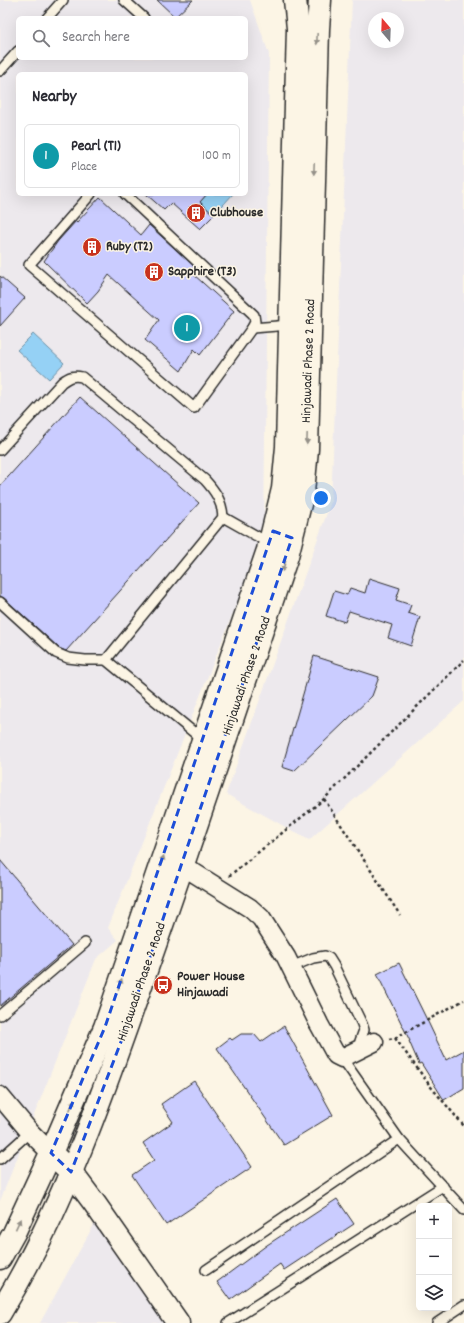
<!DOCTYPE html>
<html lang="en">
<head>
<meta charset="utf-8">
<style>
	body { margin:0; font-family:Dekko,sans-serif; background:#f2f2f3; color:#2b2b33 }
	.controls { position:absolute; right:12px; bottom:12px; display:grid; overflow:hidden; border-radius:6px; box-shadow:0 4px 16px #0002 }
	.controls button { width:36px; height:36px; display:grid; place-items:center; padding:0; border:0; border-bottom:1px solid #e1e1e2; background:#fff; color:#2b2b33; font:20px sans-serif }
	.compass { position:absolute; left:368px; top:12px; width:36px; height:36px; border-radius:50%; background:#fff; box-shadow:0 4px 16px #0002; rotate:341deg }
	.you { position:absolute; left:321px; top:498px; width:14px; height:14px; margin:-10px; border:3px solid #fff; border-radius:50%; background:#1a73e8; box-shadow:0 0 0 6px #1a73e833 }
	.badge { display:grid; place-items:center; width:26px; height:26px; border-radius:50%; background:#b45309; color:#fff; font-size:13px; font-weight:700 }
	.pin { position:absolute; translate:-50% -50%; border:2px solid #fff; box-shadow:0 1px 4px #0006 }
	.list { margin:0; padding:0; list-style:none }
	h2 { display:flex; justify-content:space-between; align-items:center; height:52px; margin:0; padding:0 16px; font-size:17px }
	h2 small { font-size:13px; font-weight:400; color:#7c7c81 }
	.list li { display:grid; grid-template-columns:26px 1fr auto; gap:12px; align-items:center; box-sizing:border-box; height:64px; margin:0 8px 8px; padding:0 8px; border:1px solid #e1e1e2; border-radius:6px }
	.list b { display:block; font-size:15px; white-space:nowrap }
	.list p { margin:0; font-size:13px; white-space:nowrap; color:#7c7c81 }
	.list em { font-size:13px; font-style:normal; color:#7c7c81 }
	.icon { flex:none; width:22px; height:22px; fill:none; stroke:currentColor; stroke-width:2; stroke-linecap:round; stroke-linejoin:round }
	.map { position:relative; flex:none; width:464px; height:1323px; overflow:hidden }
	.search { position:absolute; background:#fff; box-shadow:0 4px 16px #0002; left:16px; top:16px; width:232px; height:44px; display:flex; align-items:center; gap:10px; box-sizing:border-box; padding:0 14px; border-radius:6px; color:#7c7c81; font-size:15px }
	.panel { position:absolute; background:#fff; box-shadow:0 4px 16px #0002; left:16px; top:72px; width:232px; height:124px; border-radius:6px }
	.map>svg:first-child { display:block }
	.built { fill:#ede9ed; fill-rule:evenodd }
	.water { fill:#95d1f5; stroke:#6b8fa4 }
	.building { fill:#caccff; stroke:#2b2b2b }
	.lines { fill:none; stroke-linecap:round; stroke-linejoin:round }
	.service-casing { stroke:#2b2b2b; stroke-width:12 }
	.minor-casing { stroke:#2b2b2b; stroke-width:21 }
	.tertiary-casing { stroke:#2b2b2b; stroke-width:25 }
	.primary-casing { stroke:#2b2b2b; stroke-width:25 }
	.path { stroke:#2b2b2b; stroke-width:2.5; stroke-dasharray:3 3; stroke-linecap:butt }
	.service { stroke:#fcf5e5; stroke-width:9 }
	.minor { stroke:#fcf5e5; stroke-width:18 }
	.tertiary { stroke:#fcf5e5; stroke-width:22 }
	.primary { stroke:#fcf5e5; stroke-width:22 }
	.oneway { fill:#949088 }
	.marked { fill:none; stroke:#1d4ed8; stroke-width:3; stroke-dasharray:8 5; stroke-linejoin:round }
	.labels { text-anchor:middle; dominant-baseline:central; stroke-width:3; stroke-linejoin:round; paint-order:stroke }
	.poi-label { font-size:14px; font-weight:bold; fill:#2b2b2b; stroke:#fcf5e5; text-anchor:start }
	.street-label { font-size:14px; fill:#2b2b2b; stroke:#fcf5e5 }
</style>
</head>
<body>
<div class="map">
<svg width="464" height="1323" viewBox="0 0 464 1323">
	<rect width="100%" height="100%" fill="#fcf5e5"/>
	<filter id="ink" filterUnits="userSpaceOnUse"><feTurbulence type="fractalNoise" baseFrequency=".025" numOctaves="2"/><feDisplacementMap in="SourceGraphic" scale="8" xChannelSelector="R" yChannelSelector="G"/><feConvolveMatrix kernelMatrix="1 2 1 2 8 2 1 2 1" color-interpolation-filters="sRGB"/></filter>
	<g filter="url(#ink)">
		<!-- built -->
		<g class="built">
			<path d="M 0,0 L 250,0 L 269,54 L 264,535 L 108,928 L 118,940 L 96,959 L 0,1201 ZM 18,18 L 246,18 L 246,58 L 18,58 ZM 18,74 L 246,74 L 246,194 L 18,194 Z"/>
			<path d="M 352,0 L 464,0 L 464,701 L 309,840 L 226,794 L 331,502 ZM 374,18 L 398,18 L 398,42 L 374,42 Z"/>
			<polygon points="98,1217 172,1323 40,1323"/>
		</g>
		<!-- water -->
		<g class="water">
			<polygon points="207,194 233,194 214,215 200,202"/>
			<polygon points="33,334 64,363 49,379 17,350"/>
		</g>
		<!-- building -->
		<g class="building">
			<polygon points="157,0 193,0 175,17"/>
			<polygon points="146,194 207,194 200,202 214,215 200,229 171,203 164,210"/>
			<polygon points="100,197 141,235 149,225 197,269 193,274 234,311 200,355 194,349 181,371 145,340 159,320 109,275 98,291 87,303 44,261 58,241 76,221 77,222"/>
			<polygon points="0,276 25,298 0,326"/>
			<polygon points="80,397 199,503 66,651 59,648 4,598 0,596 0,486"/>
			<polygon points="369,578 400,588 396,600 411,605 408,613 420,617 411,646 388,638 392,625 349,611 345,622 326,616 334,591 347,595 350,588 365,593"/>
			<polygon points="314,656 379,677 372,696 294,771 282,767"/>
			<polygon points="0,860 72,945 0,1006"/>
			<polygon points="399,963 429,1024 446,1060 464,1050 464,1088 444,1100 421,1063 419,1064 409,1041 410,1041 377,974"/>
			<polygon points="284,1026 333,1115 284,1145 217,1048 230,1038 232,1040 241,1034 254,1034 261,1042"/>
			<polygon points="194,1081 252,1167 166,1225 132,1175 154,1160 143,1143 173,1122 161,1104"/>
			<polygon points="337,1199 354,1224 284,1270 280,1264 230,1300 217,1282 267,1245"/>
		</g>
		<g class="lines">
			<!-- service casing -->
			<g class="service-casing">
				<g id="service">
					<polyline points="124,0 144,18"/>
					<polyline points="47,18 63,0"/>
					<polyline points="0,71 18,51"/>
					<polyline points="91,194 29,265 194,408 252,328 255,322 254,315 125,194"/>
					<polyline points="252,328 290,325"/>
					<path d="M 0,450 L 62,382 C 69,377 73,375 82,377 L 205,480 C 215,491 222,501 223,517 L 106,660"/>
					<polyline points="223,517 269,543"/>
					<polyline points="0,602 56,653 68,658 85,660 106,660 203,740"/>
					<polyline points="291,967 313,958 325,956 329,958 334,966 362,1024 364,1030 360,1041 362,1048"/>
					<polyline points="0,1015 85,943"/>
					<polyline points="399,1139 464,1210"/>
					<polyline points="0,1159 30,1132"/>
					<polyline points="206,1270 399,1139 342,1058"/>
					<polyline points="228,1323 443,1186"/>
					<polyline points="437,1323 464,1305"/>
				</g>
			</g>
			<!-- minor casing -->
			<g class="minor-casing">
				<g id="minor">
					<polyline points="183,866 250,908 261,918 286,957 319,1024 336,1055 342,1058 374,1042"/>
					<polyline points="0,1096 30,1132 51,1153"/>
				</g>
			</g>
			<!-- tertiary casing -->
			<g class="tertiary-casing">
				<polyline id="tertiary" points="51,1153 71,1172 95,1204 178,1323"/>
			</g>
			<!-- primary casing -->
			<g class="primary-casing">
				<g id="primary">
					<polyline points="0,1258 14,1233 51,1153 105,1027 268,550 283,489 287,447 298,28 295,0"/>
					<path d="M 0,1313 C 65,1206 107,1083 148,965 C 196,829 241,692 287,556 L 303,492 L 307,449 L 318,29 L 320,0"/>
				</g>
			</g>
			<!-- path -->
			<g class="path">
				<polyline points="324,799 400,915"/>
				<polyline points="229,876 324,799 464,660"/>
				<polyline points="395,1038 431,1087 464,1126"/>
				<polyline points="389,1039 395,1038 464,1000"/>
			</g>
			<!-- service -->
			<use href="#service" class="service"/>
			<!-- minor -->
			<use href="#minor" class="minor"/>
			<!-- tertiary -->
			<use href="#tertiary" class="tertiary"/>
			<!-- primary -->
			<use href="#primary" class="primary"/>
		</g>
		<!-- one-way arrows -->
		<defs><path id="oneway-solid" d="M-6-.8H1V-3.2L6.5 0L1 3.2V.8H-6Z"/></defs>
		<g class="oneway">
			<use href="#oneway-solid" transform="translate(317 39) rotate(92)"/>
			<use href="#oneway-solid" transform="translate(314 169) rotate(92)"/>
			<use href="#oneway-solid" transform="translate(307 439) rotate(92)"/>
			<use href="#oneway-solid" transform="translate(284 566) rotate(109)"/>
			<use href="#oneway-solid" transform="translate(162 861) rotate(-71)"/>
			<use href="#oneway-solid" transform="translate(120 984) rotate(-71)"/>
			<use href="#oneway-solid" transform="translate(72 1105) rotate(-67)"/>
			<use href="#oneway-solid" transform="translate(18 1224) rotate(-65)"/>
		</g>
	</g>
	<!-- marked area -->
	<path class="marked" d="M 273,531 L 292,538 L 124,1034 L 71,1172 L 51,1153 L 105,1027 Z"/>
	<!-- icons -->
	<defs>
		<g id="building-disc" transform="scale(1)"><circle r="9.5" fill="#c8321e" stroke="#fcf5e5"/><path d="M-4-6H4V6H1V3H-1V6H-4ZM-2.5-4.3h1.7v1.8h-1.7ZM.8-4.3h1.7v1.8H.8ZM-2.5-1h1.7V.8h-1.7ZM.8-1h1.7V.8H.8Z" fill="#fff"/></g>
		<g id="bus-disc" transform="scale(1)"><circle r="9.5" fill="#c8321e" stroke="#fcf5e5"/><path d="M-5-6H5V4H4V6H2V4H-2V6H-4V4H-5ZM-3.5-4V0h7V-4ZM-3.5 1.2v1.5H-2V1.2ZM2 1.2v1.5H3.5V1.2Z" fill="#fff"/></g>
	</defs>
	<g fill-rule="evenodd">
		<use href="#building-disc" x="196" y="213"/>
		<use href="#building-disc" x="92" y="247"/>
		<use href="#building-disc" x="154" y="272"/>
		<use href="#bus-disc" x="163" y="985"/>
	</g>
	<g class="labels">
		<!-- poi labels -->
		<g class="poi-label">
			<text x="210" y="213">Clubhouse</text>
			<text x="106" y="247">Ruby (T2)</text>
			<text x="168" y="272">Sapphire (T3)</text>
			<text x="177" y="977">Power House<tspan x="177" dy="16">Hinjawadi</tspan></text>
		</g>
		<!-- street labels -->
		<g class="street-label">
			<text transform="translate(309 361) rotate(-88)">Hinjawadi Phase 2 Road</text>
			<text transform="translate(247 676) rotate(-71)">Hinjawadi Phase 2 Road</text>
			<text transform="translate(142 982) rotate(-71)">Hinjawadi Phase 2 Road</text>
		</g>
	</g>
</svg>
<div class="controls">
<button>+</button>
<button>−</button>
<button><svg class="icon" aria-label="layers" viewBox="0 0 24 24"><path d="M12 4l9 5-9 5-9-5zM3 14l9 5 9-5"/></svg></button>
</div>
<svg class="compass" viewBox="-18 -18 36 36"><path d="M0-13l5 13h-10z" fill="#e53935"/><path d="M0 13l5-13h-10z" fill="#7c7c81"/></svg>
<div class="you"></div>
<div class="pin badge" style="left:187px;top:328px;background:#0f9aa8">1</div>
<div class="search"><svg class="icon" aria-label="search" viewBox="0 0 24 24"><circle cx="10" cy="10" r="6"/><path d="M15 15l6 6"/></svg>Search here</div>
<section class="panel">
<h2>Nearby<small></small></h2>
<ul class="list">
<li><span class="badge" style="background:#0f9aa8">1</span><div><b>Pearl (T1)</b><p>Place</p></div><em>100 m</em></li>
</ul>
</section>
</div>
</body>
</html>
